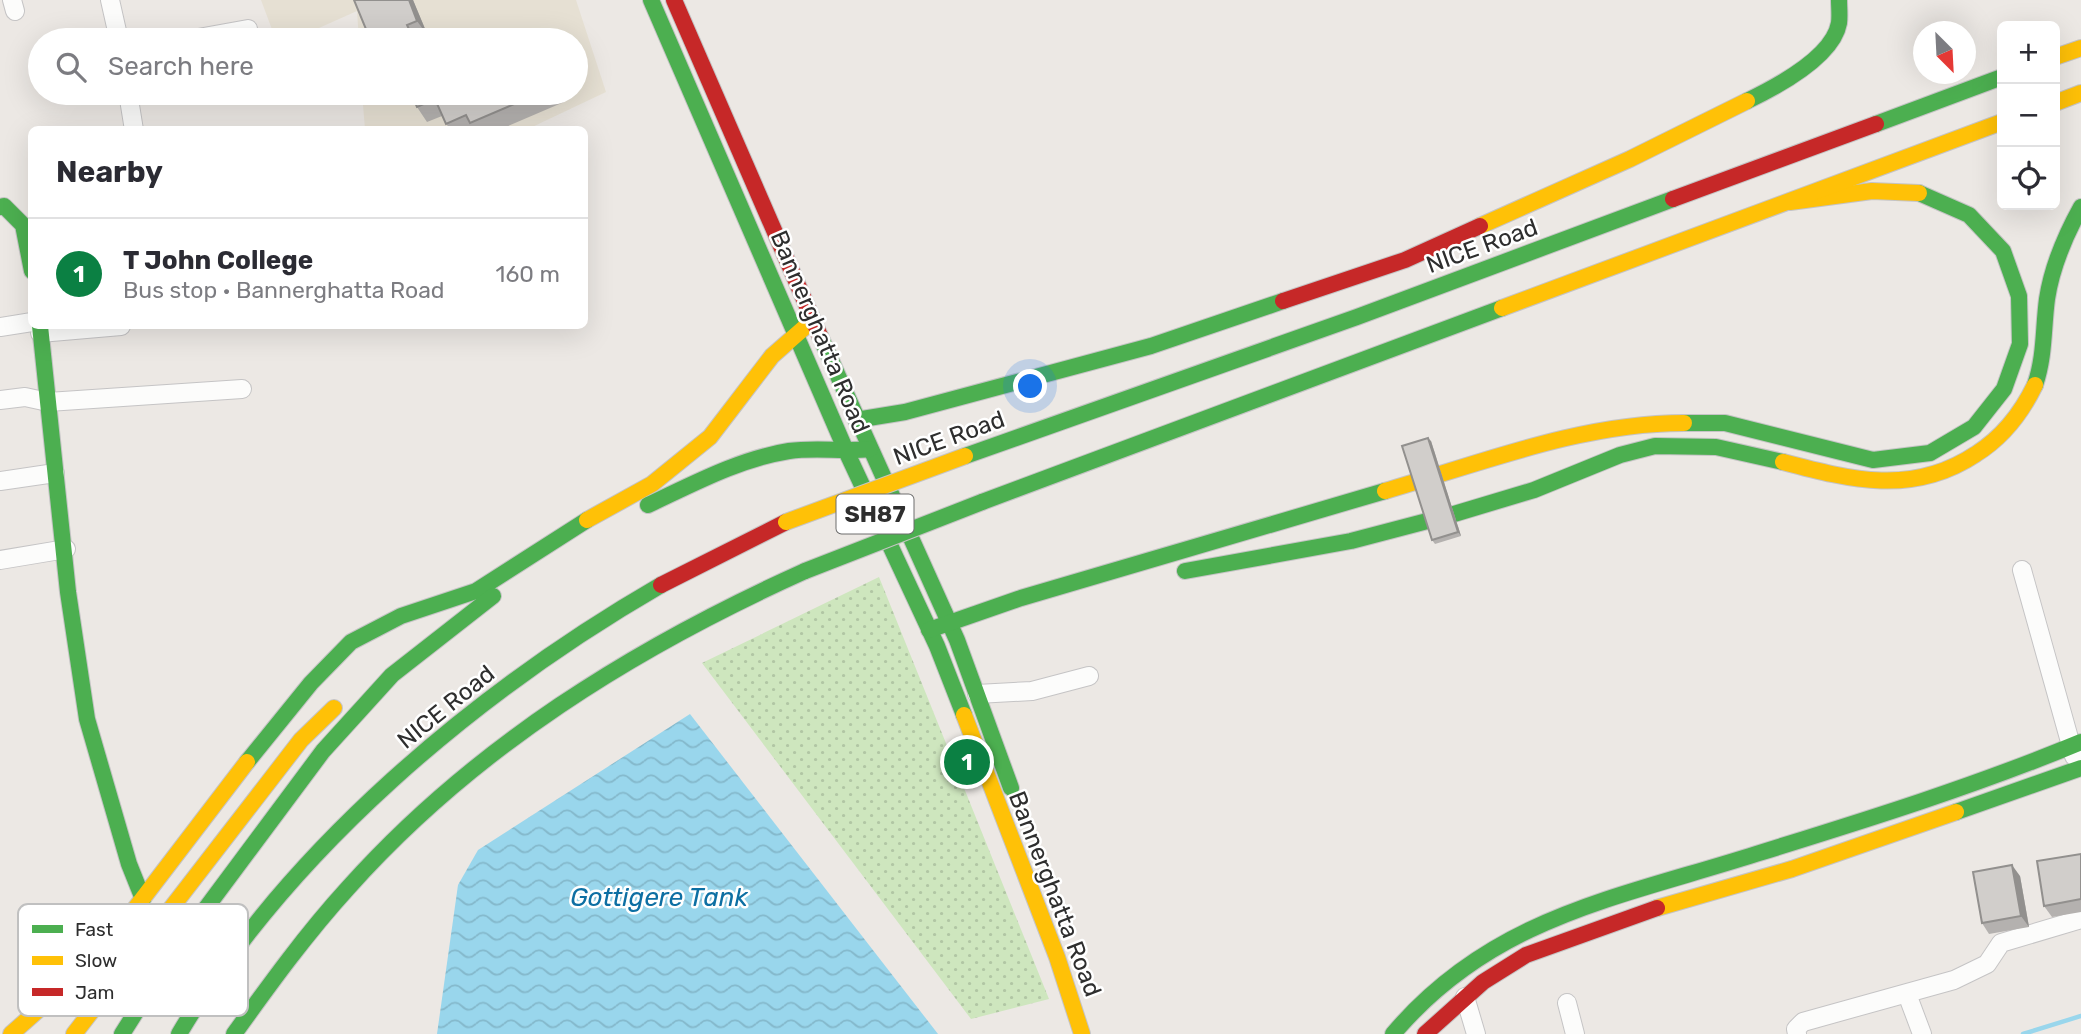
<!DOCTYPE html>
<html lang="en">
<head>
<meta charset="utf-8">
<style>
	body { margin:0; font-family:Rubik,sans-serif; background:#f7f7f7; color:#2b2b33 }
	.controls { position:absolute; right:21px; top:21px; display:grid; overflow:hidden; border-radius:10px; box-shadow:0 7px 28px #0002 }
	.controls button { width:63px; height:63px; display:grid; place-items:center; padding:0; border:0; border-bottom:2px solid #e1e1e2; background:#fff; color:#2b2b33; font:35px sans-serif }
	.compass { position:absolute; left:1913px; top:21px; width:63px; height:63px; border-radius:50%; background:#fff; box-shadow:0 7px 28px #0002; rotate:156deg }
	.you { position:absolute; left:1031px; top:387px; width:24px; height:24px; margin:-18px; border:5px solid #fff; border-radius:50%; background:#1a73e8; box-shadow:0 0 0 10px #1a73e833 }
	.badge { display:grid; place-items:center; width:46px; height:46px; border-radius:50%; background:#0b8043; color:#fff; font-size:23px; font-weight:700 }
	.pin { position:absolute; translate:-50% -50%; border:4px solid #fff; box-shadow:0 2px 7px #0006 }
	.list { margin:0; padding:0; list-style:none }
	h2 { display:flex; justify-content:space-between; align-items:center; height:91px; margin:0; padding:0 28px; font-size:30px }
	h2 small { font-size:23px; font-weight:400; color:#7c7c81 }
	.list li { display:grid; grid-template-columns:46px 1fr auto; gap:21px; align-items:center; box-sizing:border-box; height:112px; padding:0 28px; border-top:2px solid #e1e1e2 }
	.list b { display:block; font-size:26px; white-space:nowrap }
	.list p { margin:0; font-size:23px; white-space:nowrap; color:#7c7c81 }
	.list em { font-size:23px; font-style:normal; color:#7c7c81 }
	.icon { flex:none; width:38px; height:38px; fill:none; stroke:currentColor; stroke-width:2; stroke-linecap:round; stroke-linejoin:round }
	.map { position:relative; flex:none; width:2081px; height:1034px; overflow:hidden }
	.search { position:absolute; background:#fff; box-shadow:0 7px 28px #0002; left:28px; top:28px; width:560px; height:77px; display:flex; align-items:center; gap:18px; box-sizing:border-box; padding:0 24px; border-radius:38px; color:#7c7c81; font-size:26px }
	.panel { position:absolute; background:#fff; box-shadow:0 7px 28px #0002; left:28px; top:126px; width:560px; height:203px; border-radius:10px }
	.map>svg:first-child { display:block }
	.education { fill:#e6e0d3 }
	.grass { fill:url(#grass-dots) }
	.water { fill:url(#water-waves) }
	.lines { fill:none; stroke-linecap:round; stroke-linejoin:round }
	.stream { stroke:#99d6ec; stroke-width:4.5 }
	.street-casing { stroke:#c5c4c5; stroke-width:20 }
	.fast-casing { stroke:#c5c4c5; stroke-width:18 }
	.slow-casing { stroke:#c5c4c5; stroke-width:18 }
	.jam-casing { stroke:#c5c4c5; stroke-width:18 }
	.street { stroke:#fcfcfb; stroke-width:18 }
	.fast { stroke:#4caf50; stroke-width:16 }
	.slow { stroke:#ffc107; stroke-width:16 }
	.jam { stroke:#c62828; stroke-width:16 }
	.fast-bridge-casing { stroke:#c6c5c4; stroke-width:18; stroke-linecap:butt }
	.slow-bridge-casing { stroke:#c6c5c4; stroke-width:18; stroke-linecap:butt }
	.fast-bridge { stroke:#4caf50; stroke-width:16 }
	.slow-bridge { stroke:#ffc107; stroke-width:16 }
	.wall { fill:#b4b1af }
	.shaded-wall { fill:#92908e }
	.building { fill:#d1cecb; stroke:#92908e; stroke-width:2 }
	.labels { text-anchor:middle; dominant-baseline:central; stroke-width:5; stroke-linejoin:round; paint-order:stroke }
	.shield { fill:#fff; stroke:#6d6d6d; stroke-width:2 }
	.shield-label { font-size:23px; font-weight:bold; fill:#2e2e2e }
	.street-label { font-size:24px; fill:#2e2e2e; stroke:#fff }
	.water-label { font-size:26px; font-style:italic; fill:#0d6fa3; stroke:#fff }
	.key { fill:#fff; stroke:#c0c0c0; stroke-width:2 }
	.key-label { font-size:19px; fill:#2e2e2e }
</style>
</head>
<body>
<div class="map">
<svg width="2081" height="1034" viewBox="0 0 2081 1034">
	<defs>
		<pattern id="grass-dots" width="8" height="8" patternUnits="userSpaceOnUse" patternTransform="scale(1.75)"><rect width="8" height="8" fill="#cee6be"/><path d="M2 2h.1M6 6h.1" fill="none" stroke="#b1c6a4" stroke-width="1.8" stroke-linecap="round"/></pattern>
		<pattern id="water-waves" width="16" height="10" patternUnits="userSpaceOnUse" patternTransform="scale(1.75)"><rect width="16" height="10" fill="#99d6ec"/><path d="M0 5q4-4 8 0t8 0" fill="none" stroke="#84b8cb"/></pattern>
	</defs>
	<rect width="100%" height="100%" fill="#ece8e4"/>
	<!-- education -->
	<polygon class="education" points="261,0 576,0 606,92 528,129 365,129 362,93 576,93 576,40 359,40 357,11 292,40 276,40"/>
	<!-- grass -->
	<polygon class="grass" points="879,577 1049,999 971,1019 702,663"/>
	<!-- water -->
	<polygon class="water" points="690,714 938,1034 437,1034 458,885 478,850"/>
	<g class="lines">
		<!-- stream -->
		<polyline class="stream" points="2023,1034 2081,1016"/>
		<!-- street casing -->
		<g class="street-casing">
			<g id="street">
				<polyline points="12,0 15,11"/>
				<polyline points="110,0 119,40"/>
				<polyline points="187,40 248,29"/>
				<polyline points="128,93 134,130"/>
				<polyline points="0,327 32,322"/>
				<polyline points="40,333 121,326"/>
				<polyline points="0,400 25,397 48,402 242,389"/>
				<polyline points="0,481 55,473"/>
				<polyline points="0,560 66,549"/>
				<polyline points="2022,570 2074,756"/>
				<polyline points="977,694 1032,691 1089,676"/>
				<polyline points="1907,994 1922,1034"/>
				<polyline points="1465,997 1476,1034"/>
				<polyline points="1567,1003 1575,1034"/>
				<polyline points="1797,1034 1796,1029 1803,1022 1954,980 1987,964 2001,943 2081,919"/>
			</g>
		</g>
		<!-- fast casing -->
		<g class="fast-casing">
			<g id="fast">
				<polyline points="651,0 847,453 937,646 964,715"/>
				<path d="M 1747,101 C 1776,87 1833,57 1839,23 C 1840,16 1839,7 1839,0"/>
				<polyline points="1876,124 2002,77"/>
				<polyline points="0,207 4,206 23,225 32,271"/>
				<polyline points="40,326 68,592 87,719 129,864 143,899"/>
				<polyline points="820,336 957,640 1011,788"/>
				<path d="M 2035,385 C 2045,356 2043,329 2047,299 C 2052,266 2065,236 2081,207"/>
				<polyline points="856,420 905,412 1151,346 1283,301"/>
				<polyline points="1684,423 1725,423 1873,460 1930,453 1974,427 2004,389 2020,344 2019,296 2003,251 1969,215 1919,193"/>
				<polyline points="965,456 1357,317 1673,199"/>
				<polyline points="982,502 1502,308"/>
				<path d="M 648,505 C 693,484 739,459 789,451 C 816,447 843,452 870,449"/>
				<polyline points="1185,571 1351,541 1454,514 1534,490 1620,455 1655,446 1716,447 1783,462"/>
				<polyline points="929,630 1021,598 1385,491"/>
				<polyline points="247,762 311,683 351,642 401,616 476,591 587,520"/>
				<polyline points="1956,812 2081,768"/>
				<polyline points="122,1034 177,947 323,751 392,675 493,596"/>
				<path d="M 179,1034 C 289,849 476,692 661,585"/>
				<path d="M 234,1034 C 270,984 306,934 348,888 C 474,747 634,648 805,571"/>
				<path d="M 1393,1034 C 1492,917 1618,898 1756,854 C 1866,820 1975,786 2081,742"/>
			</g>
		</g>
		<!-- slow casing -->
		<g class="slow-casing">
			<g id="slow">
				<polyline points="2055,57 2081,48"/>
				<polyline points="2055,103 2081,93"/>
				<polyline points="1790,202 1872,191 1919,193"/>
				<polyline points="1480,226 1630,159 1747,101"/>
				<polyline points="1502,308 2002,122"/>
				<path d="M 1783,462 C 1851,480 1913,496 1976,454 C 2003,437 2021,414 2035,385"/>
				<path d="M 1385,491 C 1482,463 1581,423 1684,423"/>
				<polyline points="587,520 652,484 710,437 772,356 813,320"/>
				<polyline points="964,715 1057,957 1082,1034"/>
				<polyline points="1657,908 1792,869 1956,812"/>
				<polyline points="11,1034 98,957 247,762"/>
				<polyline points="74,1034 301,740 334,708"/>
			</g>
		</g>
		<!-- jam casing -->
		<g class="jam-casing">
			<g id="jam">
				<polyline points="674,0 820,336"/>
				<polyline points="1673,199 1876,124"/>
				<polyline points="1283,301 1405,260 1480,226"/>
				<polyline points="661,585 786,522"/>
				<polyline points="1425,1034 1483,982 1526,955 1657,908"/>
			</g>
		</g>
		<!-- street -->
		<use href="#street" class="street"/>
		<!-- fast -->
		<use href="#fast" class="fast"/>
		<!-- slow -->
		<use href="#slow" class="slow"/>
		<!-- jam -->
		<use href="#jam" class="jam"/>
		<!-- fast-bridge casing -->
		<g class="fast-bridge-casing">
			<polyline id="fast-bridge" points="805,571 982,502"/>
		</g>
		<!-- slow-bridge casing -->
		<g class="slow-bridge-casing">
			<polyline id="slow-bridge" points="786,522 965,456"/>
		</g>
		<!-- fast-bridge -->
		<use href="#fast-bridge" class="fast-bridge"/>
		<!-- slow-bridge -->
		<use href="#slow-bridge" class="slow-bridge"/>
	</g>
	<!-- wall -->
	<g class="wall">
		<polygon points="354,0 413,0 428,36 418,40 371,40"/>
		<polygon points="411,93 560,93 564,102 499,130 450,130 442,116 427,122 417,107"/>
		<polygon points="1431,441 1461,536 1435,544 1432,540"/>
		<polygon points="2081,854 2081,912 2052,917 2044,906"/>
		<polygon points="2020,876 2029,927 1989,934 1982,923"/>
	</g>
	<!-- shaded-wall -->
	<g class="shaded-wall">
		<polygon points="409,0 413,0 428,36 417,21"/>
		<polygon points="407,25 418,40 414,40"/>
		<polygon points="1428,438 1431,441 1461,536 1458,532"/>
		<polygon points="2012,865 2020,876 2029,927 2021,916"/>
	</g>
	<!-- building -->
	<g class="building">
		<polygon points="354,0 409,0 417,21 407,25 414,40 388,40 385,33 370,39"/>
		<polygon points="411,93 540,93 470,123 466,115 446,124 435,99 417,107"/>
		<polygon points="1428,438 1458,532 1432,540 1402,446"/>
		<polygon points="2081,854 2081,899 2044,906 2037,861"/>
		<polygon points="2012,865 2021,916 1982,923 1973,872"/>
	</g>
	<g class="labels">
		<!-- shield labels -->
		<rect class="shield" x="836.5" y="494.5" width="77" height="39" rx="5"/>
		<g class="shield-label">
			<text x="875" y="514">SH87</text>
		</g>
		<!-- street labels -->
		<g class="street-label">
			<text transform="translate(1482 246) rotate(-20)">NICE Road</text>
			<text transform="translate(820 332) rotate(67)">Bannerghatta Road</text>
			<text transform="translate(949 438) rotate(-20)">NICE Road</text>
			<text transform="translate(446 707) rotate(-39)">NICE Road</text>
			<text transform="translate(1055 894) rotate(69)">Bannerghatta Road</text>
		</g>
		<!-- water labels -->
		<g class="water-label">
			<text x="659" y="897">Gottigere Tank</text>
		</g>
	</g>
	<!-- legend -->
	<rect x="18" y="904" width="230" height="112" rx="10" class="key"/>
	<rect x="32" y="925" width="31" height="8" fill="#4caf50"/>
	<rect x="32" y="956" width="31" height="9" fill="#ffc107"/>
	<rect x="32" y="988" width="31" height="8" fill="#c62828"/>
	<g class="key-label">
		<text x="75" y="936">Fast</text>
		<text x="75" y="967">Slow</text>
		<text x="75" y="999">Jam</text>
	</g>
</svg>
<div class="controls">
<button>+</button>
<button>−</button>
<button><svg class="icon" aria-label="locate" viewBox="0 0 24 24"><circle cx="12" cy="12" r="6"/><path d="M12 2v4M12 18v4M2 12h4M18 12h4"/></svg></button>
</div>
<svg class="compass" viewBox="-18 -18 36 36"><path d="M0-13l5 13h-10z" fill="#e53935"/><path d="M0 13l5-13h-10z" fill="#7c7c81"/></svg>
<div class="you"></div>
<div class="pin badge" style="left:967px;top:762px">1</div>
<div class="search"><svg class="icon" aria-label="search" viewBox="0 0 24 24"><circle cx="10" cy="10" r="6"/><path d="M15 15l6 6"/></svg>Search here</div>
<section class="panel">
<h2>Nearby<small></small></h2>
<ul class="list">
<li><span class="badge">1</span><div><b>T John College</b><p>Bus stop · Bannerghatta Road</p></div><em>160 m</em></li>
</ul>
</section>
</div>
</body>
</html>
